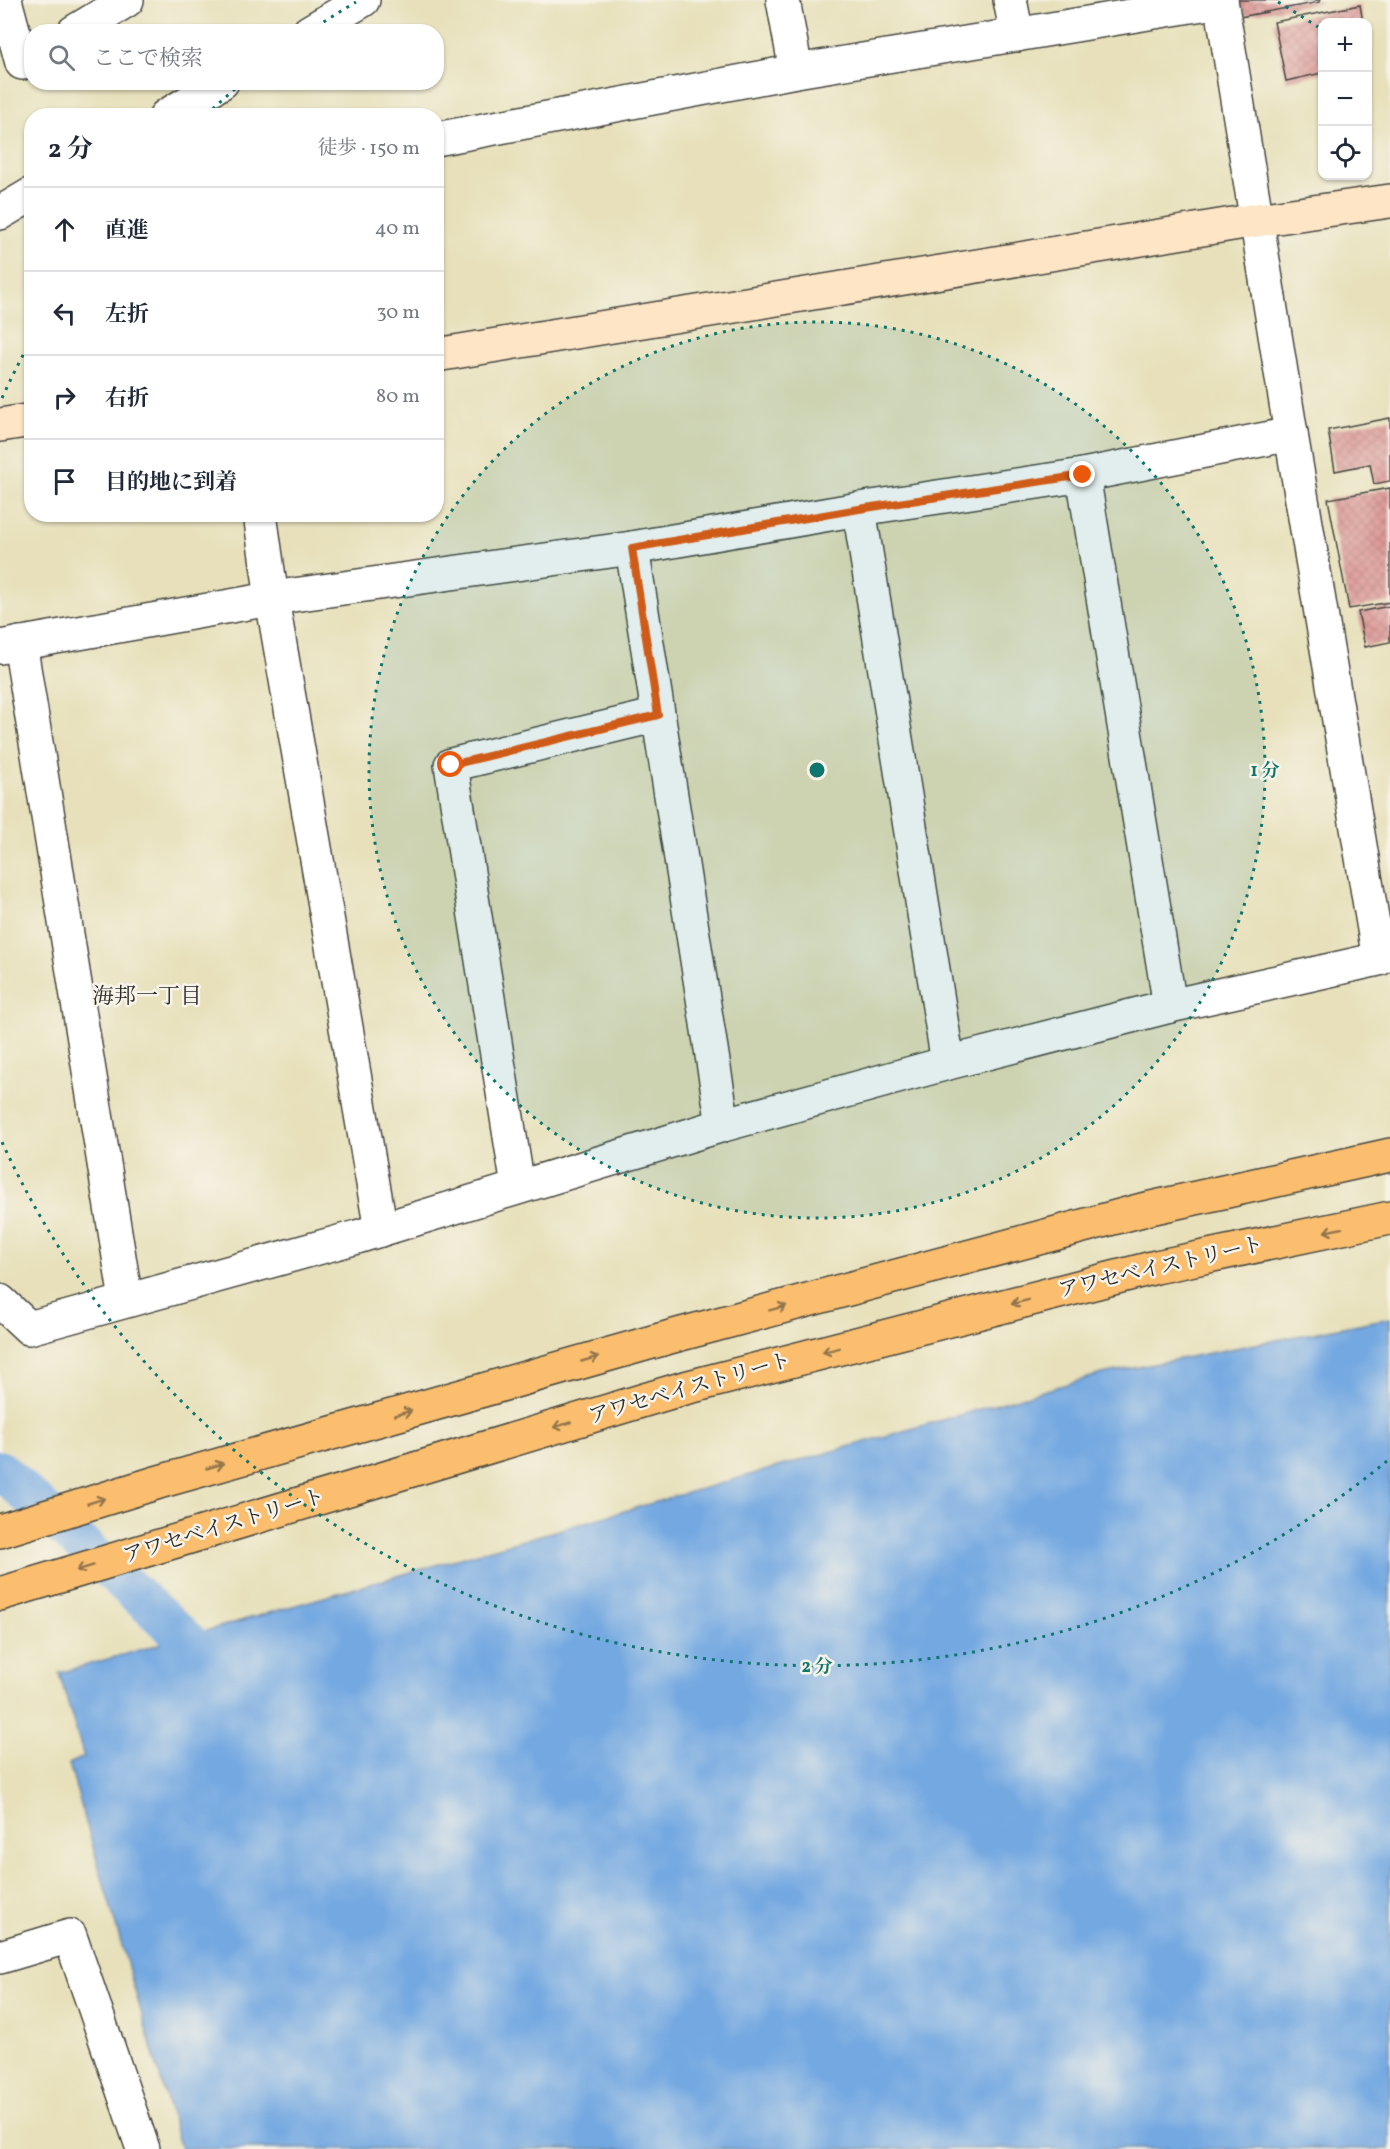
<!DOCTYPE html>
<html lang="ja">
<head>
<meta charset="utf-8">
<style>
	body { margin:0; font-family:Vollkorn,"Noto Serif JP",serif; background:#f2f2f3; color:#1f2937 }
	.controls { position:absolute; right:18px; top:18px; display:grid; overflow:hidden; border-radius:12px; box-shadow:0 2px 4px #0004 }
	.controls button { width:54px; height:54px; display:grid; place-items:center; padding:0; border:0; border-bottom:2px solid #e0e1e3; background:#fff; color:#1f2937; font:30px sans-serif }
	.stop { position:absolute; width:18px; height:18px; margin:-14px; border:4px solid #ea580c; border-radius:50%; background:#fff }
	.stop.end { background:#ea580c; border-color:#fff; box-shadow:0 2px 6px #0008 }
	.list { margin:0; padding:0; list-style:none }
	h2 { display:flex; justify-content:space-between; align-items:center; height:78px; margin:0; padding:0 24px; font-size:26px }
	h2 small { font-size:20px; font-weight:400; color:#747a83 }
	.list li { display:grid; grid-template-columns:39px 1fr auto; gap:18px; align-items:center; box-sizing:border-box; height:84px; padding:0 24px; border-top:2px solid #e0e1e3 }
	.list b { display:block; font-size:22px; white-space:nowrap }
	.list em { font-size:20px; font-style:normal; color:#747a83 }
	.icon { flex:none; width:33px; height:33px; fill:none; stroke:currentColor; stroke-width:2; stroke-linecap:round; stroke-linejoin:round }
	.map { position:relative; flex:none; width:1390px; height:2149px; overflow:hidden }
	.search { position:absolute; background:#fff; box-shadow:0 2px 4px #0004; left:24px; top:24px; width:420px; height:66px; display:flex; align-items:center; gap:15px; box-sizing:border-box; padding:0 21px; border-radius:24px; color:#747a83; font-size:22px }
	.panel { position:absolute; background:#fff; box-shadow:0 2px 4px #0004; left:24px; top:108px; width:420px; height:414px; border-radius:24px }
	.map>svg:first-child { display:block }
	.water { fill:#73a8e1; stroke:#4f6a86; stroke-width:1.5 }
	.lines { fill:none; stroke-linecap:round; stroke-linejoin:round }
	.canal { stroke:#73a8e1; stroke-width:39 }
	.building { fill:url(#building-cross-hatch) }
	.street-casing { stroke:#474640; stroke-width:36 }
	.secondary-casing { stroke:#474640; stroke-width:36 }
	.primary-casing { stroke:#474640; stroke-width:36 }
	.street { stroke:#fff; stroke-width:33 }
	.secondary { stroke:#fde5c5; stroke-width:33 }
	.primary { stroke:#fabe6e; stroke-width:33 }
	.oneway { stroke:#92744c }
	.route { stroke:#ea580c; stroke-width:8 }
	.ring { fill:none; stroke:#0f766e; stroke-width:3; stroke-dasharray:3 6 }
	.labels { text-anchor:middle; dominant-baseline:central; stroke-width:5; stroke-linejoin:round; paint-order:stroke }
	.street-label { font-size:21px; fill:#2b2b2b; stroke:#f7f3e8 }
	.neighbourhood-label { font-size:22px; fill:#2b2b2b; stroke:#f7f3e8 }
	.centre { fill:#0f766e; stroke:#f7f3e8; stroke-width:3 }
	.ring-label { font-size:18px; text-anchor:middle; font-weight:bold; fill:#0f766e; stroke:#f7f3e8; stroke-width:5; stroke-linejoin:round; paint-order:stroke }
</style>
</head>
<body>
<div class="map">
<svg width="1390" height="2149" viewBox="0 0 1390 2149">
	<defs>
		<pattern id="building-cross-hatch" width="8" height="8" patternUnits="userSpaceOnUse" patternTransform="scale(1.5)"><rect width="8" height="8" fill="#da8d8c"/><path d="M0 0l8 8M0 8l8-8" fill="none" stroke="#b17373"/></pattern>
	</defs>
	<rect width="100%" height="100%" fill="#f7f3e8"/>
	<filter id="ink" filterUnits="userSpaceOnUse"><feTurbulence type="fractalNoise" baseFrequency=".0167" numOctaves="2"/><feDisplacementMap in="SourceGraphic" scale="12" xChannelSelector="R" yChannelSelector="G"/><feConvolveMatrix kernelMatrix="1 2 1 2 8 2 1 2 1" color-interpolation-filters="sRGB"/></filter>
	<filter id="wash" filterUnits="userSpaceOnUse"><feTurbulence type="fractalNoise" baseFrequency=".008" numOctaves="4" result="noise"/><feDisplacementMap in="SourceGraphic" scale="24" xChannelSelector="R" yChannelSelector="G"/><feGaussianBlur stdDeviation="1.35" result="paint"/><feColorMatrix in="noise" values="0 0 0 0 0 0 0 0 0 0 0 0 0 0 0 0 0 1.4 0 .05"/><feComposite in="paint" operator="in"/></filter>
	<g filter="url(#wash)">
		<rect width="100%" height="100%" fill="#e7e0ba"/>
		<!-- water -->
		<polygon class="water" points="1390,1318 1390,2149 181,2149 69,1764 84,1757 59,1673 1102,1374"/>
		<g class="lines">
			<!-- canal -->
			<polyline class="canal" points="0,1470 203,1655"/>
		</g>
		<g id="blocks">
			<!-- building -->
			<g class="building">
				<polygon points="1231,0 1320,0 1320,2 1234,18"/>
				<polygon points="1360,5 1363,22 1322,22 1322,73 1286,81 1274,22"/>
				<polygon points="1390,418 1390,481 1374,484 1370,464 1335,471 1328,430"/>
				<polygon points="1390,488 1390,602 1349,609 1328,499"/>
				<polygon points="1390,606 1390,642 1365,647 1358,612"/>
			</g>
		</g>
	</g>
	<g filter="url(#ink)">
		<use href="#blocks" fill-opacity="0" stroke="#474640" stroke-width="1.5"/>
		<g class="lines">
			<!-- street casing -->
			<g class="street-casing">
				<g id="street">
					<polyline points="5,0 22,63"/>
					<polyline points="783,0 796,71"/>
					<polyline points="1010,0 1017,35"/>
					<polyline points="74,32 127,0"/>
					<polyline points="309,32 363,0"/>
					<polyline points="166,116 222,82"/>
					<polyline points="436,139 796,71 1221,1"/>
					<polyline points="0,213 32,194"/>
					<polyline points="1083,475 1170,1006"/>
					<polyline points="859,509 948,1063"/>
					<polyline points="260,514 272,599 381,1230"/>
					<polyline points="632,548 723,1125"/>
					<polyline points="20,643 126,1300"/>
					<polyline points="0,647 293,595 632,548 859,509 1083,475 1291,434"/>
					<polyline points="518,1187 451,765 658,715"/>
					<polyline points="0,1301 29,1328 357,1237 723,1125 948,1063 1170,1006 1379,959 1291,434 1221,0"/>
					<polyline points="0,1957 70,1936 143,2149"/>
				</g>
			</g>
			<!-- secondary casing -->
			<g class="secondary-casing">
				<g id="secondary">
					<polyline points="436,355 1257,220 1390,201"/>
					<polyline points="0,425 32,420"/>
				</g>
			</g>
			<!-- primary casing -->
			<g class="primary-casing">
				<g id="primary">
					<polyline points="0,1531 159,1482 670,1337 1146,1209 1390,1155"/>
					<polyline points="0,1594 681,1389 1156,1267 1390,1218"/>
				</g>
			</g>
			<!-- street -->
			<use href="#street" class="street"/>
			<!-- secondary -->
			<use href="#secondary" class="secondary"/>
			<!-- primary -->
			<use href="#primary" class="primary"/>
		</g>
		<!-- one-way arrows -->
		<defs><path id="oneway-shaft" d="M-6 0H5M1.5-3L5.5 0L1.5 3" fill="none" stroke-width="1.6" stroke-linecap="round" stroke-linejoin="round" transform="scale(1.5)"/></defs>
		<g class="oneway">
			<use href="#oneway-shaft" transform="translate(1333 1230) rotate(168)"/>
			<use href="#oneway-shaft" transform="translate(1020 1302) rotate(166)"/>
			<use href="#oneway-shaft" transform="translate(778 1308) rotate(-15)"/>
			<use href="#oneway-shaft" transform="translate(831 1350) rotate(166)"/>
			<use href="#oneway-shaft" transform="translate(590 1359) rotate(-16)"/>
			<use href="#oneway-shaft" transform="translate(403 1413) rotate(-16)"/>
			<use href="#oneway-shaft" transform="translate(562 1425) rotate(163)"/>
			<use href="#oneway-shaft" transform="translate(215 1466) rotate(-16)"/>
			<use href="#oneway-shaft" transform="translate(96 1501) rotate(-17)"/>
			<use href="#oneway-shaft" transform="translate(85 1568) rotate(163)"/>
		</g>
	</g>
	<g class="lines" filter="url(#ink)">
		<!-- route -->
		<polyline class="route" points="451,765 658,715 632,548 859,509 1083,475"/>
	</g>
	<!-- distance rings -->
	<circle cx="817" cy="770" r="448" fill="#0f766e" fill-opacity=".12"/>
	<g class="ring">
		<circle cx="817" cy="770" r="448"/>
		<path d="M1387 1461A896 896 0 0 1 2 1142M2 398A896 896 0 0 1 30 342M206 115A896 896 0 0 1 241 84M316 27A896 896 0 0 1 356 2M1278 2A896 896 0 0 1 1318 27"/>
	</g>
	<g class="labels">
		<!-- street labels -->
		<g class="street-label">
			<text transform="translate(1161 1268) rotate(-13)">アワセベイストリート</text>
			<text transform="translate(690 1389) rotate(-16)">アワセベイストリート</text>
			<text transform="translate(224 1527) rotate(-17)">アワセベイストリート</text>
		</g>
		<!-- neighbourhood labels -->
		<g class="neighbourhood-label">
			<text x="147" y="997">海邦一丁目</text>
		</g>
	</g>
	<circle cx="817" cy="770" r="9" class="centre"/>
	<g class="ring-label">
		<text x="1265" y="776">1 分</text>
		<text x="817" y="1672">2 分</text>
	</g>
</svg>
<div class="controls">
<button>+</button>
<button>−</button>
<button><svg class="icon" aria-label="locate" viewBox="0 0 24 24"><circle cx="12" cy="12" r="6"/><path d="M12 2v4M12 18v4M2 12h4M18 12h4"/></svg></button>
</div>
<div class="stop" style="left:451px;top:765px"></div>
<div class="stop end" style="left:1083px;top:475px"></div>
<div class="search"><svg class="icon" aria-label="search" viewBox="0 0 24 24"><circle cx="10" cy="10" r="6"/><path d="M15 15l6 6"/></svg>ここで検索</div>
<section class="panel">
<h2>2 分<small>徒歩 · 150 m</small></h2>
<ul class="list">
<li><svg class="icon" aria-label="ahead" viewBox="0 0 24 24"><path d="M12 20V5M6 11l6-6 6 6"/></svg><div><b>直進</b></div><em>40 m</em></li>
<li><svg class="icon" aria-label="left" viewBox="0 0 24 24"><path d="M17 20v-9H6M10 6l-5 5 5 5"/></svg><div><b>左折</b></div><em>30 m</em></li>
<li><svg class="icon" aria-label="right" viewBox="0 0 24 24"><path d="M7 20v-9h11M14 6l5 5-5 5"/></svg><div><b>右折</b></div><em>80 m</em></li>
<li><svg class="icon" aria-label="arrive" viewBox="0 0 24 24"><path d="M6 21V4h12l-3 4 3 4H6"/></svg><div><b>目的地に到着</b></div></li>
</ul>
</section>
</div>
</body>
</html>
